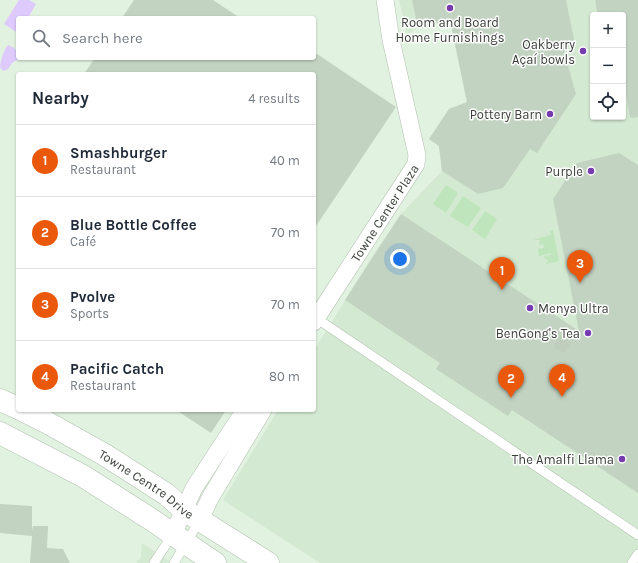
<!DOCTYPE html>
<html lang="en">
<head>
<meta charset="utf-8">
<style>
	body { margin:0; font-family:Karla,sans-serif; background:#f2f2f3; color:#1f2937 }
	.controls { position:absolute; right:12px; top:12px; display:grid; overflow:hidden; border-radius:4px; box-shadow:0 1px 3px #0004 }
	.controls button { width:36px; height:36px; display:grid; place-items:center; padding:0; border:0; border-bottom:1px solid #e0e1e3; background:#fff; color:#1f2937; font:20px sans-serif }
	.you { position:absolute; left:400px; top:259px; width:14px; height:14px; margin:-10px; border:3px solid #fff; border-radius:50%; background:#1a73e8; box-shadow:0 0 0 6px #1a73e833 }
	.badge { display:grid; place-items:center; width:26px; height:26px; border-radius:50%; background:#ea580c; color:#fff; font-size:13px; font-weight:700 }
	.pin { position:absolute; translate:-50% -33px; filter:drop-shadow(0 1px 2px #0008) }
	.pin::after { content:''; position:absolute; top:21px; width:14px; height:12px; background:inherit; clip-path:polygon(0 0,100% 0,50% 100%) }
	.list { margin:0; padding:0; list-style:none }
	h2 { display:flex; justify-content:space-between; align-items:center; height:52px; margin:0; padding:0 16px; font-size:17px }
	h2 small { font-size:13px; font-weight:400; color:#747a83 }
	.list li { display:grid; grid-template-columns:26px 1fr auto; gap:12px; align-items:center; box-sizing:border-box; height:72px; padding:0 16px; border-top:1px solid #e0e1e3 }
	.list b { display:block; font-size:15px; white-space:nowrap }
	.list p { margin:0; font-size:13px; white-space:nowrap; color:#747a83 }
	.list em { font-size:13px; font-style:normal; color:#747a83 }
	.icon { flex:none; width:22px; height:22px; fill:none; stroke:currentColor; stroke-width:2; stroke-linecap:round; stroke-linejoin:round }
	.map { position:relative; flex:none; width:638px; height:563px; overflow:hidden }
	.search { position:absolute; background:#fff; box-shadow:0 1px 3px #0004; left:16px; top:16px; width:300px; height:44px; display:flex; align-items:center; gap:10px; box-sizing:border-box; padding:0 14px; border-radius:4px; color:#747a83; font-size:15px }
	.panel { position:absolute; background:#fff; box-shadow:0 1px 3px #0004; left:16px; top:72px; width:300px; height:340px; border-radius:4px }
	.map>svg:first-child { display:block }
	.built { fill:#d3e9d1; fill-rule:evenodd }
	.green { fill:#bee5bb }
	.water { fill:#dfcafd }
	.building { fill:#c3d3c2 }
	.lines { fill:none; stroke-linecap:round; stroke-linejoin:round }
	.pedestrian-tunnel { stroke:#c0cebe; stroke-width:13; stroke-dasharray:13 6; stroke-linecap:butt }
	.service-casing { stroke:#b2c1b0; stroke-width:10 }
	.minor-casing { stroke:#b2c1b0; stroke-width:18 }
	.secondary-casing { stroke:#b2c1b0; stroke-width:23 }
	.service { stroke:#fff; stroke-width:9 }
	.minor { stroke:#fff; stroke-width:17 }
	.secondary { stroke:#fff; stroke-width:22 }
	.poi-dot { fill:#773bb0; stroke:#fff; stroke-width:1.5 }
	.labels { text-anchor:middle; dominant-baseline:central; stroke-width:3; stroke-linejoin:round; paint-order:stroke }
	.poi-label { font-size:13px; fill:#393f38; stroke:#fff; text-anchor:end }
	.street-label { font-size:13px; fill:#393f38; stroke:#fff }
</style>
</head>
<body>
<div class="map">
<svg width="638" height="563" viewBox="0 0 638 563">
	<rect width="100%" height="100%" fill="#e2f2e0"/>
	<!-- built -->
	<g class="built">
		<path d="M 399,0 L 638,0 L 638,563 L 320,563 L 223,500 L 278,410 L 314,410 L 314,351 L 371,258 L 401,214 L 442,171 L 439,146 L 429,139 L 449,109 L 457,106 L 469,113 L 450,21 L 418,27 L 407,35 ZM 593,15 L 623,15 L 623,117 L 593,117 Z"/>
		<polygon points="142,543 172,563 136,563 141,557"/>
	</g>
	<!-- green -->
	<g class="green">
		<polygon points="446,185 458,193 446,213 433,204"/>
		<polygon points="463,196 481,208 468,227 450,216"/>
		<polygon points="485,211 497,219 485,239 472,230"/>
		<polygon points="553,230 559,261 546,264 546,263 548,262 547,259 545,259 544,256 551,255 551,253 539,256 538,249 544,248 543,244 539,245 540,240 533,240 551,235 550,231"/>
	</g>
	<!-- water -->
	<g class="water">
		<polygon points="19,0 29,0 36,4 28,18 18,18 18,33 4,24"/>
		<path d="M 8,45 C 16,47 18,53 18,59 L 12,63 L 8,69 L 4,71 L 0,68 C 0,62 4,49 8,45 Z"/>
	</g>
	<!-- building -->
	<g class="building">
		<polygon points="134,0 213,0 240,18 122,18"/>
		<polygon points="412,0 566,0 574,39 564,52 576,94 537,153 530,149 503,188 478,194 442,171 439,146 429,139 449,109 467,102 450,20 418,27"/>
		<polygon points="595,0 638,0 638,117 630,118 623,75 623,15 598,15"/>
		<polygon points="314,52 396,107 314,229 314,74 84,74 95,58 314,58"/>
		<polygon points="619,153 638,165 638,493 512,410 508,416 436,369 440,363 345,300 401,214 579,331 553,199 577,163"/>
		<polygon points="176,410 226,410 211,433"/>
		<polygon points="0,504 32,506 32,530 33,526 48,526 47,548 63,549 70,563 30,563 32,536 0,533"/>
	</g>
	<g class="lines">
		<!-- pedestrian-tunnel -->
		<polyline class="pedestrian-tunnel" points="559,350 569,335"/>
		<!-- service casing -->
		<g class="service-casing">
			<g id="service">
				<polyline points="316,318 638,535"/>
				<polyline points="154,563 173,534"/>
				<polyline points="174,563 200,520"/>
				<polyline points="632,563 638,554"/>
			</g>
		</g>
		<!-- minor casing -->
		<g class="minor-casing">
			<g id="minor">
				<path id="s1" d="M 314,322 L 416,164 L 417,155 L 391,40 L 385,0"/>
				<polyline points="200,520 210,498 263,410"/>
				<polyline points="173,534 194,488 245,410"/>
			</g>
		</g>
		<!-- secondary casing -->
		<g class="secondary-casing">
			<g id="secondary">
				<polyline points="0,400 18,408"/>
				<path id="s2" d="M 22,410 L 48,423 L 105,455 L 166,494 L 184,510 L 268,563"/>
				<polyline points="0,433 83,476 149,518 215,563"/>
			</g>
		</g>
		<!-- service -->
		<use href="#service" class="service"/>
		<!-- minor -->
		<use href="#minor" class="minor"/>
		<!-- secondary -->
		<use href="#secondary" class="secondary"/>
	</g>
	<!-- markers -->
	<g class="poi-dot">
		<circle cx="450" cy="8" r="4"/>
		<circle cx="583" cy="51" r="4"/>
		<circle cx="550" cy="114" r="4"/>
		<circle cx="591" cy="171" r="4"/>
		<circle cx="530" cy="308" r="4"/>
		<circle cx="588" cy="333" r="4"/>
		<circle cx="622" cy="459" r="4"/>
	</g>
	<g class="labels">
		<!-- poi labels -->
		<g class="poi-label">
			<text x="450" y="22" text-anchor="middle">Room and Board<tspan x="450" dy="15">Home Furnishings</tspan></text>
			<text x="575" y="44">Oakberry<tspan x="575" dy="15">Açaí bowls</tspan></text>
			<text x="542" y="114">Pottery Barn</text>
			<text x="583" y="171">Purple</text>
			<text x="538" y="308" text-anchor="start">Menya Ultra</text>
			<text x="580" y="333">BenGong's Tea</text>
			<text x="614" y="459">The Amalfi Llama</text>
		</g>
		<!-- street labels -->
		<g class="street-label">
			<text stroke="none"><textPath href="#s1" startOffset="130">Towne Center Plaza</textPath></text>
			<text stroke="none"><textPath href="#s2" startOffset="145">Towne Centre Drive</textPath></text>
		</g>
	</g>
</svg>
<div class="controls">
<button>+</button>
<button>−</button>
<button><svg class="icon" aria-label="locate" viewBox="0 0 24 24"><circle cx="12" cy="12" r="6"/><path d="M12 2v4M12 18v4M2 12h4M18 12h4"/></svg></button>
</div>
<div class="you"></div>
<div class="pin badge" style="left:502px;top:290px">1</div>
<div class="pin badge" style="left:511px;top:398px">2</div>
<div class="pin badge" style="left:580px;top:283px">3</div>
<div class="pin badge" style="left:562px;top:397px">4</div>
<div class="search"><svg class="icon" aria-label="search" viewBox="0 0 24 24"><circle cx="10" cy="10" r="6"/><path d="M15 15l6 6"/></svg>Search here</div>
<section class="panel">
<h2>Nearby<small>4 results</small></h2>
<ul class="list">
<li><span class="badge">1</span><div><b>Smashburger</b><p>Restaurant</p></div><em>40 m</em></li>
<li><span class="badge">2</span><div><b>Blue Bottle Coffee</b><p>Café</p></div><em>70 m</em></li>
<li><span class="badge">3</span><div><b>Pvolve</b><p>Sports</p></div><em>70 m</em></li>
<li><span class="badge">4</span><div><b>Pacific Catch</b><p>Restaurant</p></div><em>80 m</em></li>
</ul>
</section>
</div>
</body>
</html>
